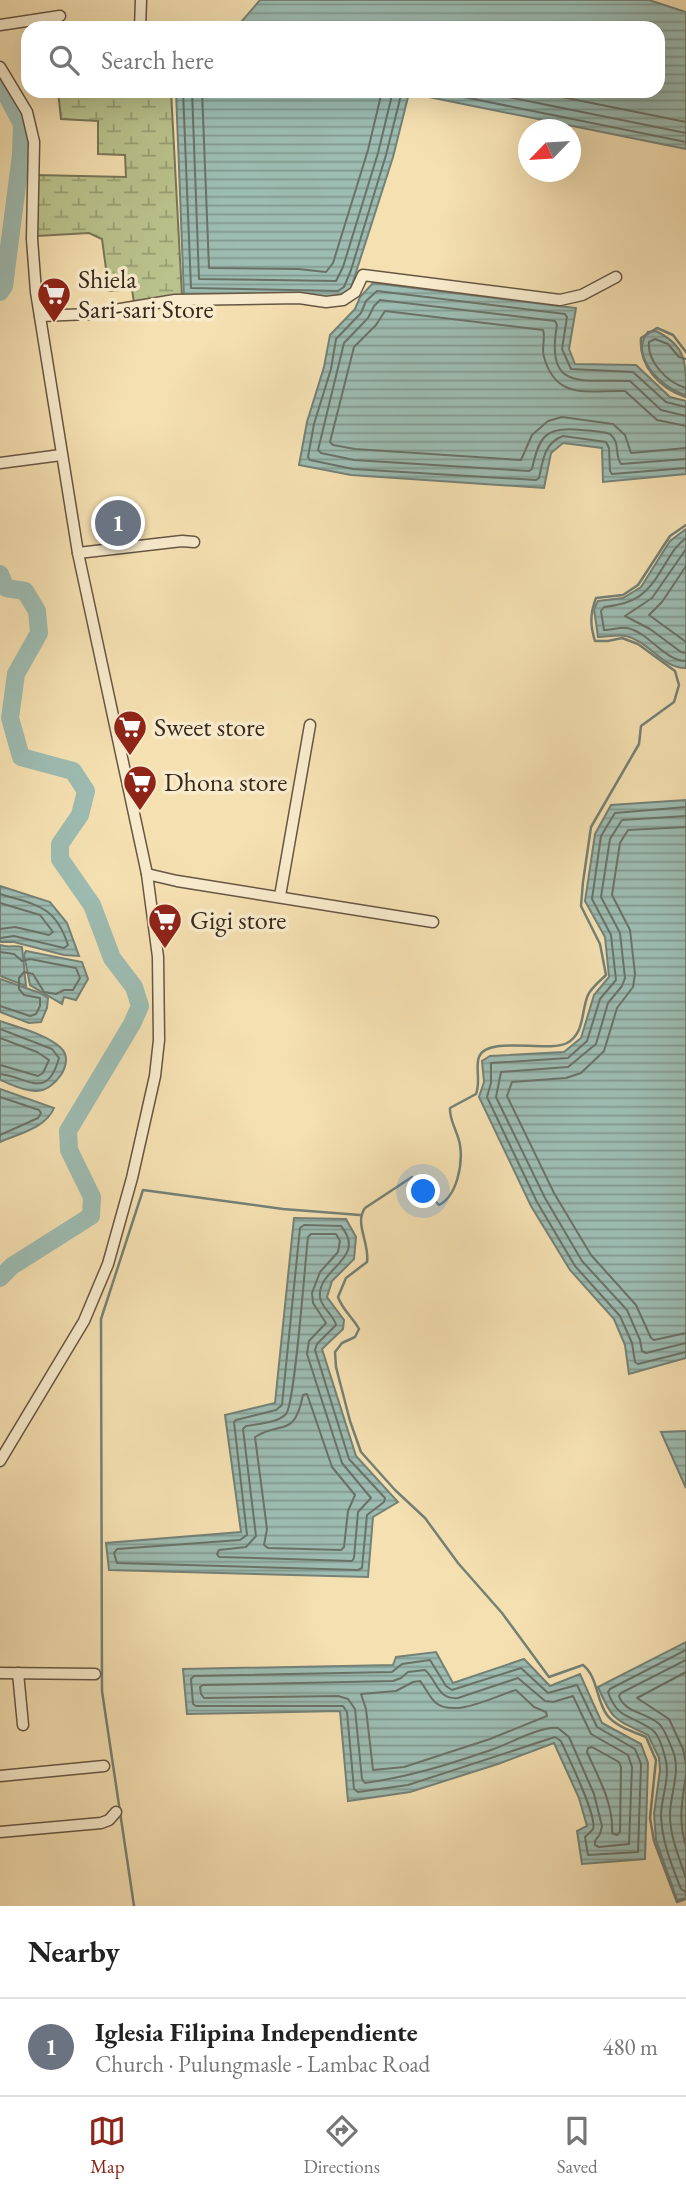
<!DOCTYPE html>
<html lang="en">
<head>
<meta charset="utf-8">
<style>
	body { margin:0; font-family:"EB Garamond",serif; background:#f2f2f2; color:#222 }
	.compass { position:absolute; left:518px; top:119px; width:63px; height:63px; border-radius:50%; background:#fff; box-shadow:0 7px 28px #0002; rotate:245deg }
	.you { position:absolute; left:424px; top:1192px; width:24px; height:24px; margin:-18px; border:5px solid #fff; border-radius:50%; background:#1a73e8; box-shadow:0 0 0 10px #1a73e833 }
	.badge { display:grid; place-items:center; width:46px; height:46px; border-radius:50%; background:#8f2418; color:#fff; font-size:23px; font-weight:700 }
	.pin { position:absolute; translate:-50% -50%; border:4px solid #fff; box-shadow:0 2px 7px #0006 }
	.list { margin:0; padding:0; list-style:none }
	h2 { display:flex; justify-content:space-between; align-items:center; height:91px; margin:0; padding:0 28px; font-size:30px }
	h2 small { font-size:23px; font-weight:400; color:#767676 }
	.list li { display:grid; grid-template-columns:46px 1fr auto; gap:21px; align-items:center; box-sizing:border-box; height:98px; padding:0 28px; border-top:2px solid #e0e0e0 }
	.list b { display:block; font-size:26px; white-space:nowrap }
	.list p { margin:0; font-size:23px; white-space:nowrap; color:#767676 }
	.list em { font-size:23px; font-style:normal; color:#767676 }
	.icon { flex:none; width:38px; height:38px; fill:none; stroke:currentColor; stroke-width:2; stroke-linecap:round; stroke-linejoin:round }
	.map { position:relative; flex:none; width:686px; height:1906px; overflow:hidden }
	.search { position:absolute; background:#fff; box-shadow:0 7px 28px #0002; left:21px; right:21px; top:21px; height:77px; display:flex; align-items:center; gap:18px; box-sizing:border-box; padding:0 24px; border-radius:21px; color:#767676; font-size:26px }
	.sheet { height:189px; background:#fff }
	nav { display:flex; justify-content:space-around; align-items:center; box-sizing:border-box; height:98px; border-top:2px solid #e0e0e0; background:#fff; font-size:19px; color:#767676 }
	nav a { display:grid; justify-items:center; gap:4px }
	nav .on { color:#8f2418 }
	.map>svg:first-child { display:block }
	.wetland { fill:url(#wetland-marsh); stroke:#787656; stroke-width:2 }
	.water { fill:url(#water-rules); stroke:#748177; stroke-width:2 }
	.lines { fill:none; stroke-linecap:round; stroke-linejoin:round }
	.shore { stroke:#6a7268; stroke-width:2 }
	.stream { stroke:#748177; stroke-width:2.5 }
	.river { stroke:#9dbcb2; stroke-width:18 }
	.minor-casing { stroke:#665643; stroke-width:13 }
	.minor { stroke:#f8ebcc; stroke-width:10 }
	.labels { text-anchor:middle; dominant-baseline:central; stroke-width:7; stroke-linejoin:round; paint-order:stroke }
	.poi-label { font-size:26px; fill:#36281e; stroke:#f8ebcc; text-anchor:start }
</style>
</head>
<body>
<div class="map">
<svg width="686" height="1906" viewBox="0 0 686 1906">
	<defs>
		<pattern id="wetland-marsh" width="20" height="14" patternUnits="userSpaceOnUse" patternTransform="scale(1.75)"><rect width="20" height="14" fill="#bac38d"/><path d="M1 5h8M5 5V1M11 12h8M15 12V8" fill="none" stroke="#989e73"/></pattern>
		<pattern id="water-rules" width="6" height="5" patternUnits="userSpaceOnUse" patternTransform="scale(1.75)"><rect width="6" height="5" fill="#9dbcb2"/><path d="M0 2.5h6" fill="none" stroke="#819990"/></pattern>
	</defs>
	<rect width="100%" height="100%" fill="#f5e0b1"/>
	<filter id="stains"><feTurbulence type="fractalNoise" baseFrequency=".00286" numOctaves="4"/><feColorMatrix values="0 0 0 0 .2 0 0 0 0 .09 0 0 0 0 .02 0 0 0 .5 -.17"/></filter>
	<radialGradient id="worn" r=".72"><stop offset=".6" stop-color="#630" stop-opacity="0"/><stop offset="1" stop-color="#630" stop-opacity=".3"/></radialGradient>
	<!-- wetland -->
	<polygon class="wetland" points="58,91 171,91 182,296 134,303 132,289 109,291 102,239 89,233 37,236 36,175 126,177 125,155 98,154 98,121 61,119"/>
	<!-- water -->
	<g class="water">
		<polygon points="260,0 649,0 686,12 686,149 409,93 393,157 350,291 342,298 184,297 176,91 658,91 658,28 236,28"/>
		<polygon points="373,283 576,308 569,349 575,364 636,365 670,397 686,401 686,474 603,482 602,448 563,443 551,453 544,488 351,475 299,465 307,422 324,367 330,335 355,309 360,297"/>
		<path d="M 656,331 C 686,346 686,361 686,395 C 663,389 628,356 648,332 Z"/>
		<path d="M 686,529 L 686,668 C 663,669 649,641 626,636 C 618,634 606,637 598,637 L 594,609 L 598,601 L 623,598 L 641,587 L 670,541 Z"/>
		<polygon points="686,800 686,1358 629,1374 625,1345 614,1319 570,1270 531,1206 479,1097 484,1082 482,1061 490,1056 564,1052 581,1038 594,995 609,977 605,937 585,901 595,834 611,805"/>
		<polygon points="0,886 50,902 67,923 79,956 64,955 14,942 0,942"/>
		<path d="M 0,945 C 8,948 14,945 22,947 L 26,986 L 0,976 Z"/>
		<polygon points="26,951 82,962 88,979 76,1000 64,997 62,1004 30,985 24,955"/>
		<polygon points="0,979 40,993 48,998 47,1008 41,1022 29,1023 0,1012"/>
		<path d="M 0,1021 C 19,1028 46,1034 61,1048 C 76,1062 54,1091 37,1091 C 25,1092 11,1084 0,1080 Z"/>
		<path d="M 0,1089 L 54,1108 C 46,1128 18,1134 0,1142 Z"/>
		<polygon points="294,1218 346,1219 356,1237 354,1259 332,1281 327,1297 344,1320 343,1329 322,1349 356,1456 398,1502 373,1517 368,1577 109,1570 106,1543 241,1532 225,1415 275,1403"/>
		<polygon points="686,1431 686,1488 661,1432"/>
		<path d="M 686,1642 L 686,1898 L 677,1900 L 656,1840 L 654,1814 L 660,1770 L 659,1758 L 648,1735 C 615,1719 613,1722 598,1687 Z"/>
		<polygon points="436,1652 453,1683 524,1659 550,1686 580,1674 602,1723 641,1744 648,1763 645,1859 582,1864 577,1831 587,1826 579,1798 554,1743 498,1764 410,1792 348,1801 340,1711 187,1714 183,1669 393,1665 396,1657"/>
	</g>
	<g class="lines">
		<!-- shore -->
		<g class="shore">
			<polyline points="183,91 191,288 338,291 344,287 351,270 386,155 402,91"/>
			<polyline points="192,91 199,279 336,281 343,267 378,153 393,91"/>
			<polyline points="202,91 209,268 298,269 326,272 333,263 368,150 382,91"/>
			<polyline points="434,91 686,142"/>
			<polyline points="478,91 686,133"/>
			<polyline points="532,91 686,122"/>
			<path d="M 686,359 L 679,357 L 668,344 L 655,339 L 649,342 C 647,362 668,383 686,388"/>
			<path d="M 686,407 L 666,402 L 633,372 L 571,369 L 562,349 L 567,317 L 565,314 L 377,291 L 366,301 L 361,313 L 336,339 L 331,369 L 314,424 L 308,457 L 310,460 L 353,469 L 536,480 L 539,478 C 543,460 544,443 563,436 L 606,442 L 609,448 L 610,471 L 612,474 L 686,468"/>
			<path d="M 686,416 L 661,410 L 630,381 C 581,379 545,392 557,325 L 555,321 L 380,300 L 374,306 L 368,318 L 344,343 L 318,450 L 321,453 L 354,460 L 529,471 L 532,469 C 539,436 546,426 581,430 C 591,431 601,431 610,434 C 621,443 614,455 621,464 L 686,459"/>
			<path d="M 686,426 L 657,420 L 625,391 C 589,390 556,401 544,357 C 541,348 546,338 543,330 L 385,311 L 376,325 L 354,347 L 330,442 L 333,445 L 355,449 L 521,460 L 532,435 L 548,421 L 562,417 L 613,424 L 625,435 L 631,453 L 686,448"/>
			<path d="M 686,538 C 674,547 670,557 662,569 C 647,595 634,604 604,607 L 601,611 L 604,630 C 611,630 620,627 627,628 C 649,632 664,661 686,661"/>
			<polyline points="686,549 652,598 625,616 650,629 681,652 686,653"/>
			<polyline points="686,566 662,602 649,615 686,642"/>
			<polyline points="686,807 615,813 601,836 592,899 611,935 616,980 600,999 587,1041 568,1058 491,1063 491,1083 487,1097 537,1202 575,1266 620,1316 632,1343 635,1362 638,1364 686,1352"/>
			<polyline points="686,816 622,820 610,839 601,897 620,933 625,978 622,986 608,1003 596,1044 568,1067 501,1072 496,1097 545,1198 582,1261 627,1310 640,1340 642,1351 646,1353 686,1343"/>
			<polyline points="686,827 628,830 620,843 612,895 630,930 635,974 633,987 617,1008 604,1051 581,1073 566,1078 512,1082 507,1096 554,1193 591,1255 636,1305 651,1338 654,1340 686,1333"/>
			<path d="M 0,894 C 36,905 55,905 68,945 L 64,948 L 14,936 L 0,938"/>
			<polyline points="0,903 40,915 53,932 49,935 15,927 0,929"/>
			<polyline points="0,952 14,954 22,961 30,959 76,968 80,978 73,990 64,990 56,994 44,992 33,974 24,972 19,978 19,989 24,995 40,998 40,1006 36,1014 30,1016 0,1006"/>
			<path d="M 0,1029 L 52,1049 L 59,1058 C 47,1101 28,1077 0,1074"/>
			<polyline points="0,1038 37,1052 49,1060 43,1073 38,1076 0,1065"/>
			<polyline points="0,1097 39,1110 41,1113 38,1118 0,1135"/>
			<path d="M 304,1225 L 341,1226 C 368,1259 317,1268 320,1297 C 321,1308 334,1315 336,1325 L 317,1344 L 315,1350 L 349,1459 L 385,1498 L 384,1502 L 367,1515 L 362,1568 L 358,1570 L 117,1563 L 114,1553 L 117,1549 L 240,1540 L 247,1535 L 234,1422 L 236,1420 L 276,1410 L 282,1405 L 300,1228 Z"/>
			<path d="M 311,1234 L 336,1234 L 340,1241 L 338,1252 L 320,1272 L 312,1293 L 313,1303 L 326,1323 L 309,1341 L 307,1354 L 342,1463 L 371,1498 L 358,1512 L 354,1558 L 352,1561 L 219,1557 L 217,1554 L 219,1550 L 246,1547 L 256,1536 L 243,1429 L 246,1426 C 257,1424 278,1423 286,1414 C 295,1404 305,1261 308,1237 Z"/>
			<path d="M 307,1394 L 332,1467 L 355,1495 L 348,1511 L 344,1547 L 341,1550 L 268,1548 L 264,1545 L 267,1529 L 255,1437 C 282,1420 294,1439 303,1395 Z"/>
			<path d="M 686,1650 L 610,1689 L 608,1692 C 618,1720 630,1714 651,1729 C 658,1733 663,1749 665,1757 C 671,1777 661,1797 661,1816 C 662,1842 672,1866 681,1889 L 686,1892"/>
			<path d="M 430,1660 L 446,1686 L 452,1690 L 521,1668 L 548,1693 L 577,1685 L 597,1727 L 635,1749 L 641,1764 L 638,1852 L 588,1855 L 585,1837 C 586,1836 592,1831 593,1829 C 598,1817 567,1755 561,1741 L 555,1737 L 408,1785 L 358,1792 L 354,1789 L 347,1712 L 343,1706 L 196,1706 L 193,1704 L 191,1679 L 194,1676 L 392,1672 L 402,1664 Z"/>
			<path d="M 686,1660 L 621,1693 L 619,1696 C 625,1713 645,1712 658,1723 C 665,1728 669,1742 673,1751 C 681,1772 670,1794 670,1815 C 670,1837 679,1857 686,1878"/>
			<path d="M 425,1670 C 437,1680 437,1700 458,1698 L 518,1678 L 545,1701 L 553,1702 L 573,1696 L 591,1734 L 628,1755 L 632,1767 L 629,1844 L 599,1847 L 595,1845 L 595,1841 L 600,1834 L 602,1826 L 594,1794 L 569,1737 L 558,1728 C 540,1726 509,1744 491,1750 C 450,1764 409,1777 365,1783 L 362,1779 L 355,1709 L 348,1699 L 338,1696 L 204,1698 L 201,1694 L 200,1687 L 203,1685 L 393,1681 L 401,1678 L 408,1672 Z"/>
			<polyline points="686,1672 637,1698 669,1719 683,1749 686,1764"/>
			<path d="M 420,1681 C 426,1688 429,1697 436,1703 C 455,1718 495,1696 516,1690 L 534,1707 L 546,1712 L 547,1716 L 490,1739 L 404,1767 L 373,1770 L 366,1709 L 361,1694 L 396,1691 L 413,1682 Z"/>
			<path d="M 592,1747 L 619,1762 L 621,1767 L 620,1832 L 617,1835 L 612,1833 C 614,1804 598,1777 587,1752 L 588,1748 Z"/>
			<path d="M 686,1775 C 682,1800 678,1822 686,1846"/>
		</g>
		<!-- stream -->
		<g class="stream">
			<path d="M 686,352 L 673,335 L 657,328 L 641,338 C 639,366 660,389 686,397"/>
			<path d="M 686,525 L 670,536 L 638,585 L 623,595 L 596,598 C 590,614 590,625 595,641 L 608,641 L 622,638 L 638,644 L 675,671 L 679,685 L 674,702 L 641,726 L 639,744 L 591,827 L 583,882 L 581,906 L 600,944 L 606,975 C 600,981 591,988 588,995 C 581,1011 585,1033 567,1043 C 548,1053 487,1035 479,1057 C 475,1067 481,1081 476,1094 L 450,1108 C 449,1120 458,1132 460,1145 C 463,1164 457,1196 439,1205 L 412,1177 L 365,1208 C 354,1223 370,1244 367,1262 L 346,1278 L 338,1297 C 342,1309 353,1318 359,1329 L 355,1337 L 342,1343 L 335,1352 L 336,1367 L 350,1421 L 361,1452 L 395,1490 L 425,1518 L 458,1563 L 502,1613 L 549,1677 L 583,1665 C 598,1677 596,1700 607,1715 C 615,1726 634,1732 646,1737 L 656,1760 L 650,1818 L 654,1841 L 677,1902 L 686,1899"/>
			<polyline points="134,1906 102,1691 101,1319 143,1190 283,1209 360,1215"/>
		</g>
		<!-- river -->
		<g class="river">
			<polyline points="0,83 22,124 21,155 4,286 0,292"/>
			<polyline points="0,574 6,588 25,591 37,611 39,633 16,674 10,718 21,757 73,771 86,791 80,815 60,844 60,859 92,905 112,958 134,987 140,1006 132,1024 68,1131 69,1150 92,1197 91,1216 12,1266 0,1278"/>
		</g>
		<!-- minor casing -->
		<g class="minor-casing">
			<g id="minor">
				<polyline points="0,25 60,16"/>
				<polyline points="140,28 141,0"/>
				<polyline points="0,67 27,112 34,142 32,239 36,292 78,553 147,874 158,957 159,1040 155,1076 132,1178 108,1264 84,1321 0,1461"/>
				<polyline points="40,316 90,314 175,300 299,298 326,302 343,300 355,292 363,275 560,300 582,295 616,277"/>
				<polyline points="0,463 61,455"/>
				<polyline points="78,553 182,541 194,542"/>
				<polyline points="147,874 177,881 433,922"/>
				<polyline points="280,896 310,725"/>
				<polyline points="0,1673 95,1674"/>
				<polyline points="18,1673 23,1725"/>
				<polyline points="0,1776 104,1766"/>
				<polyline points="0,1832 101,1823 109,1820 116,1812"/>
			</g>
		</g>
		<!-- minor -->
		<use href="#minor" class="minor"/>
	</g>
	<!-- icons -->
	<defs>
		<g id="supermarket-pin" transform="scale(1.75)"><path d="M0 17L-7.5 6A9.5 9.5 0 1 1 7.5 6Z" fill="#8f2418" stroke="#f8ebcc"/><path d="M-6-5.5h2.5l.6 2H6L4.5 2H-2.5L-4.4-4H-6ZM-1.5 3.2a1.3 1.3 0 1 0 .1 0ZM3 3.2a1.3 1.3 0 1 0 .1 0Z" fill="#fff"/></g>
	</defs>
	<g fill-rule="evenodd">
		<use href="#supermarket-pin" x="54" y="294"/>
		<use href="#supermarket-pin" x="130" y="727"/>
		<use href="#supermarket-pin" x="140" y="782"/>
		<use href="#supermarket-pin" x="165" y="920"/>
	</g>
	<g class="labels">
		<!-- poi labels -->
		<g class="poi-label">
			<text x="78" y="279">Shiela<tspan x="78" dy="30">Sari-sari Store</tspan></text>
			<text x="154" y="727">Sweet store</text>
			<text x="164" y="782">Dhona store</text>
			<text x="190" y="920">Gigi store</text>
		</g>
	</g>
	<rect width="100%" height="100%" filter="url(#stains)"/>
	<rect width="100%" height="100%" fill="url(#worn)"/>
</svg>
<svg class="compass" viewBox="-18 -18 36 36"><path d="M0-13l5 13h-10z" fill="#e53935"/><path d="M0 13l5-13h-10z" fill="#767676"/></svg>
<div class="you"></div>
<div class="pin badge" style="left:118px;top:523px;background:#6b7280">1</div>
<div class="search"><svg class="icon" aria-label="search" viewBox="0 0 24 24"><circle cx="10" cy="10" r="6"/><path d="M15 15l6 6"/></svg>Search here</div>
</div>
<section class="sheet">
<h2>Nearby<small></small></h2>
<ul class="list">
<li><span class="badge" style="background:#6b7280">1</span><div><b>Iglesia Filipina Independiente</b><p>Church · Pulungmasle - Lambac Road</p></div><em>480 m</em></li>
</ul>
</section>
<nav>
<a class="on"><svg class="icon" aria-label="map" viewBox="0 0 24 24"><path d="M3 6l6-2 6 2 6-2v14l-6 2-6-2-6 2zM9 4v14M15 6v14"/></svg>Map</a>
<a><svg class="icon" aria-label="directions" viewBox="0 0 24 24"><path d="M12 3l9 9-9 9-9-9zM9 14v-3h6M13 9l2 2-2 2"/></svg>Directions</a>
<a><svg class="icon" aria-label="saved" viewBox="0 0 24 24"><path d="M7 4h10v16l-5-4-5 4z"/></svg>Saved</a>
</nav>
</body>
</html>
